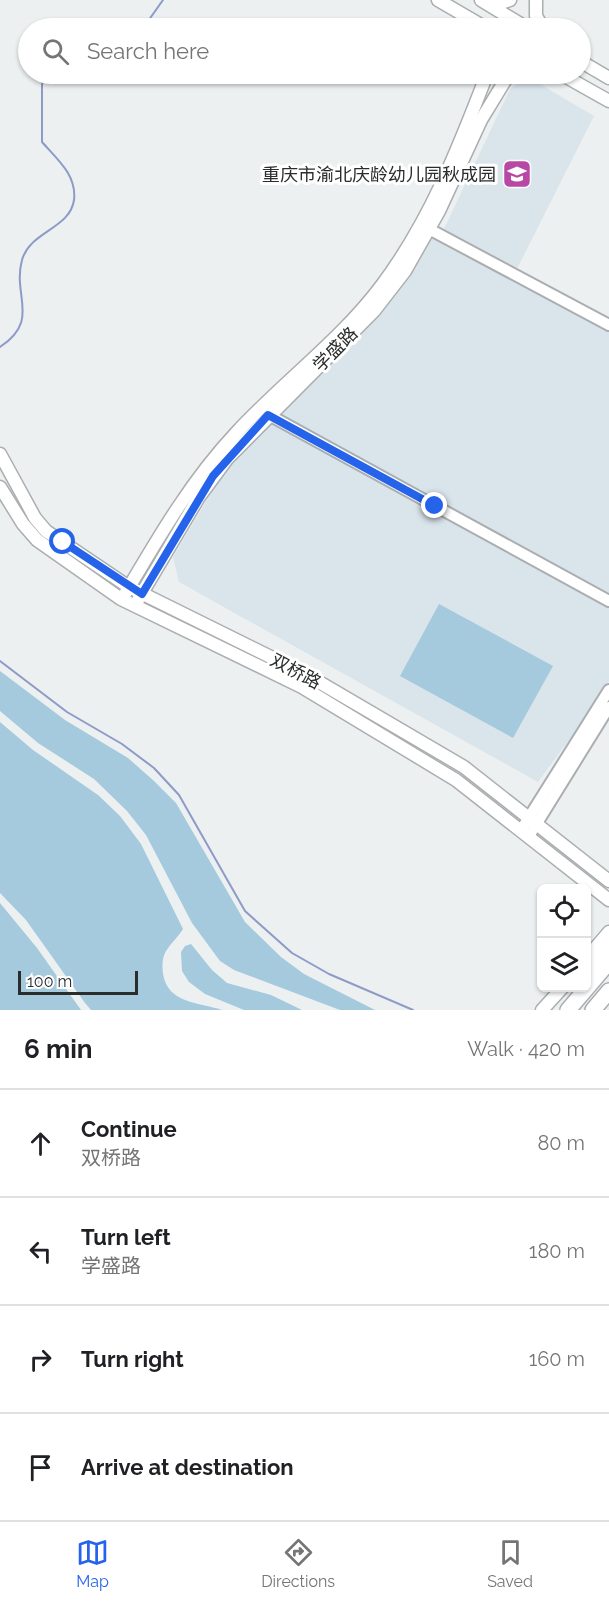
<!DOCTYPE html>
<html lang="en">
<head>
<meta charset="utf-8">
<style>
	body { margin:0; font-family:Raleway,"Noto Sans SC",sans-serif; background:#f2f2f2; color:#202124 }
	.controls { position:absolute; right:18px; bottom:18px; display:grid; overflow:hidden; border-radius:9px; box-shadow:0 2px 4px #0004 }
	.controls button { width:54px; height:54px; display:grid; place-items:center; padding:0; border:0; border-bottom:2px solid #e0e0e0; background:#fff; color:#202124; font:30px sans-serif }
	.scale { position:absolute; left:18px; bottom:15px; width:120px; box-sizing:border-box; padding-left:6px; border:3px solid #2b2d2d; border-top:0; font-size:16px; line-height:21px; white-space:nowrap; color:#2b2d2d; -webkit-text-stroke:4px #fff; paint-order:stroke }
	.stop { position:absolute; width:18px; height:18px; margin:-14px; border:4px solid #2563eb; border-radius:50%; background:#fff }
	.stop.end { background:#2563eb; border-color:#fff; box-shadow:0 2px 6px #0008 }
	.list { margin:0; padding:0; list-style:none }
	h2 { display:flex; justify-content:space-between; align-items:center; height:78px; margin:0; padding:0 24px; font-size:26px }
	h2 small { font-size:20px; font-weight:400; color:#757577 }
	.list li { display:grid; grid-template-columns:39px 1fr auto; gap:18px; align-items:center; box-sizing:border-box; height:108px; padding:0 24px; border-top:2px solid #e0e0e0 }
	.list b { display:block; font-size:22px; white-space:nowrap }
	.list p { margin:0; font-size:20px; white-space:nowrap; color:#757577 }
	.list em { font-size:20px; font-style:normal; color:#757577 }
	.icon { flex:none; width:33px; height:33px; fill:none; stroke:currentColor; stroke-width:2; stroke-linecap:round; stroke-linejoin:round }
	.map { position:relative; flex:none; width:609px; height:1010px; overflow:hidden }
	.search { position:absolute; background:#fff; box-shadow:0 2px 4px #0004; left:18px; right:18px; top:18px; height:66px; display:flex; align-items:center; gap:15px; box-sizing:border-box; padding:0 21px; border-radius:33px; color:#757577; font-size:22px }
	.sheet { height:510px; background:#fff }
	nav { display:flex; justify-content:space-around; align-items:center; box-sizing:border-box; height:84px; border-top:2px solid #e0e0e0; background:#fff; font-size:16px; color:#757577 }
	nav a { display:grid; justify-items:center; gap:3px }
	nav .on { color:#2563eb }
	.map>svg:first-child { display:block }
	.built { fill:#dae5eb }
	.green { fill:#a5c9dd }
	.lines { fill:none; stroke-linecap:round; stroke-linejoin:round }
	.stream { stroke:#8e9ac7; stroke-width:2 }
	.minor-casing { stroke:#abaeb0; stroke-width:14 }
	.major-casing { stroke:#abaeb0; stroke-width:15 }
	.highway-casing { stroke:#abaeb0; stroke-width:18 }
	.minor { stroke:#fff; stroke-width:10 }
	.major { stroke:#fff; stroke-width:12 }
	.highway { stroke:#fff; stroke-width:15 }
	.route { stroke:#2563eb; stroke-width:8 }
	.labels { text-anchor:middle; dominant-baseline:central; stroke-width:6; stroke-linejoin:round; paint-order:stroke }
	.poi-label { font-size:18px; fill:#2b2d2d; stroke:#fff; text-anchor:end }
	.street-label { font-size:18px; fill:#2b2d2d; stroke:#fff }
</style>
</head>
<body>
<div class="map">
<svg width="609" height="1010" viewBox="0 0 609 1010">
	<rect width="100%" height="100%" fill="#ecf0f1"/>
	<!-- built -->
	<g class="built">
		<polygon points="533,80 594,116 516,271 443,231 510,89 521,81"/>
		<polygon points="433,236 609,331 609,681 594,706 538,782 179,582 173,557 226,468 379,313 414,268"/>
	</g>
	<!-- green -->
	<g class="green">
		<polygon points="439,604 553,666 513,738 400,676"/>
		<polygon points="0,671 65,720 128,758 154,781 176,803 245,922 281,957 304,974 375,1010 340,1010 234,970 220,961 192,923 146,835 127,811 94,779 38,743 0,711"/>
		<path d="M 0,722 L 33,750 L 98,795 L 120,816 L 141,844 L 183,929 C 178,937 171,943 166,951 C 162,958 162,966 163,974 C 168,1004 199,1002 222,1010 L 91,1010 L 85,1003 L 26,920 L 0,893 Z"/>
		<polygon points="0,903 37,948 81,1010 0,1010"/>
		<polygon points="191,944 212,970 227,983 271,995 302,1010 244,1010 205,994 189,982 182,971 181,952 185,946"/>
	</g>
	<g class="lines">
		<!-- stream -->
		<g class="stream">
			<polyline points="137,28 146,24 163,0"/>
			<path d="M 0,347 C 41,320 12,296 22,260 C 30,231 70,229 74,200 C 77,175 57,159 42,142 L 42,84 L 50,74"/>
			<polyline points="0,661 67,712 122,744 154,768 179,795 245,911 292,953 329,974 413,1010"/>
		</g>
		<!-- minor casing -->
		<g class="minor-casing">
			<g id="minor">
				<polyline points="429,229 609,325"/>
				<polyline points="269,415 609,601"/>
				<polyline points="521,830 609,690"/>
				<polyline points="529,836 609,707"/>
			</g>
		</g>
		<!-- major casing -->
		<g class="major-casing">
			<g id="major">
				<polyline points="438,0 486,28"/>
				<polyline points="481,0 527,28"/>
				<polyline points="491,0 501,3 510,0"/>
				<polyline points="536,0 536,16 543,28"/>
				<polyline points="580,61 609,78"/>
				<polyline points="561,74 609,101"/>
				<polyline points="0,454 35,518 46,531 129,587 307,675 464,767 609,881"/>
				<polyline points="0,487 23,524 37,540 121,599 302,687 456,780 609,900"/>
				<path d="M 125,594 C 158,538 191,481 236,433 C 282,383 341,340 382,285 C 430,221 459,147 487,74"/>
				<polyline points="138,600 199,497 227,459 374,311 405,271 439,211 481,120 509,74"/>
				<polyline points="586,959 609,932"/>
				<polyline points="542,1010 563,987"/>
			</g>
		</g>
		<!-- highway casing -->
		<g class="highway-casing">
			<g id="highway">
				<polyline points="592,972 609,941"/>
				<polyline points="568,1010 609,962"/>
				<polyline points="593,1010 609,991"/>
			</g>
		</g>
		<!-- minor -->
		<use href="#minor" class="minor"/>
		<!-- major -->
		<use href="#major" class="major"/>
		<!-- highway -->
		<use href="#highway" class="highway"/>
	</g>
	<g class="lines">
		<!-- route -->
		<polyline class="route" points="63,542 142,594 213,476 268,415 435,506"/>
	</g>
	<!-- icons -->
	<defs>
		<g id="school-square" transform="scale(1.5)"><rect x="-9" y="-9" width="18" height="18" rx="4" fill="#b748a5" stroke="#fff"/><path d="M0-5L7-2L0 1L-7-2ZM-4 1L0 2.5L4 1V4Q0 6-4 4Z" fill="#fff"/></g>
	</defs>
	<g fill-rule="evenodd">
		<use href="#school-square" x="517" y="174"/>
	</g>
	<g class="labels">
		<!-- poi labels -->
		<g class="poi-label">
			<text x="496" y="174">重庆市渝北庆龄幼儿园秋成园</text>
		</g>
		<!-- street labels -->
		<g class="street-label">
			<text transform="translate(335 349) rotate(-45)">学盛路</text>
			<text transform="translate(296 671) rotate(28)">双桥路</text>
		</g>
	</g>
</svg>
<div class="controls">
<button><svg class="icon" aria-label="locate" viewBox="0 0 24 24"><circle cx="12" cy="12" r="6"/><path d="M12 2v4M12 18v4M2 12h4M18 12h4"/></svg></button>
<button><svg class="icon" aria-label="layers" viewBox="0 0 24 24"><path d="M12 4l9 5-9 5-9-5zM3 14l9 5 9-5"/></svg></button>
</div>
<div class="scale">100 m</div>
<div class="stop" style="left:63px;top:542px"></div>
<div class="stop end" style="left:435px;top:506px"></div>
<div class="search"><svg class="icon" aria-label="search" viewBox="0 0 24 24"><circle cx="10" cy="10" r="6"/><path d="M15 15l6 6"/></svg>Search here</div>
</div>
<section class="sheet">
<h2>6 min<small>Walk · 420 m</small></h2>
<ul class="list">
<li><svg class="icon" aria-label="ahead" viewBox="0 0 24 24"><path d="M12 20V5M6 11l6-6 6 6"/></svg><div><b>Continue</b><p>双桥路</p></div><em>80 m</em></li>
<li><svg class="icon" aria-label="left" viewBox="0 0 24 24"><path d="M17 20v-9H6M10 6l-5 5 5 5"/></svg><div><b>Turn left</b><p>学盛路</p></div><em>180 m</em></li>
<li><svg class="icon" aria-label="right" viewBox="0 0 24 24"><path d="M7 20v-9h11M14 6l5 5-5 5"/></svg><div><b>Turn right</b></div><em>160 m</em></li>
<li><svg class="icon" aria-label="arrive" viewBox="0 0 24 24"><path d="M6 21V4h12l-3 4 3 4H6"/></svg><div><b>Arrive at destination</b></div></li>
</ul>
</section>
<nav>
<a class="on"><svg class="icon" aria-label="map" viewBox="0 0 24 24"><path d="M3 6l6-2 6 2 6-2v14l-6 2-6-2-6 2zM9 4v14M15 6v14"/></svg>Map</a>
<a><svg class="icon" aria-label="directions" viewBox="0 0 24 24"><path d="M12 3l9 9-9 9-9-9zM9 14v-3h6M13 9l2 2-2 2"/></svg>Directions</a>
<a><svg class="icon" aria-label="saved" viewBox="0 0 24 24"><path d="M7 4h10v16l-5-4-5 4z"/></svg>Saved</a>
</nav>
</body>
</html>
